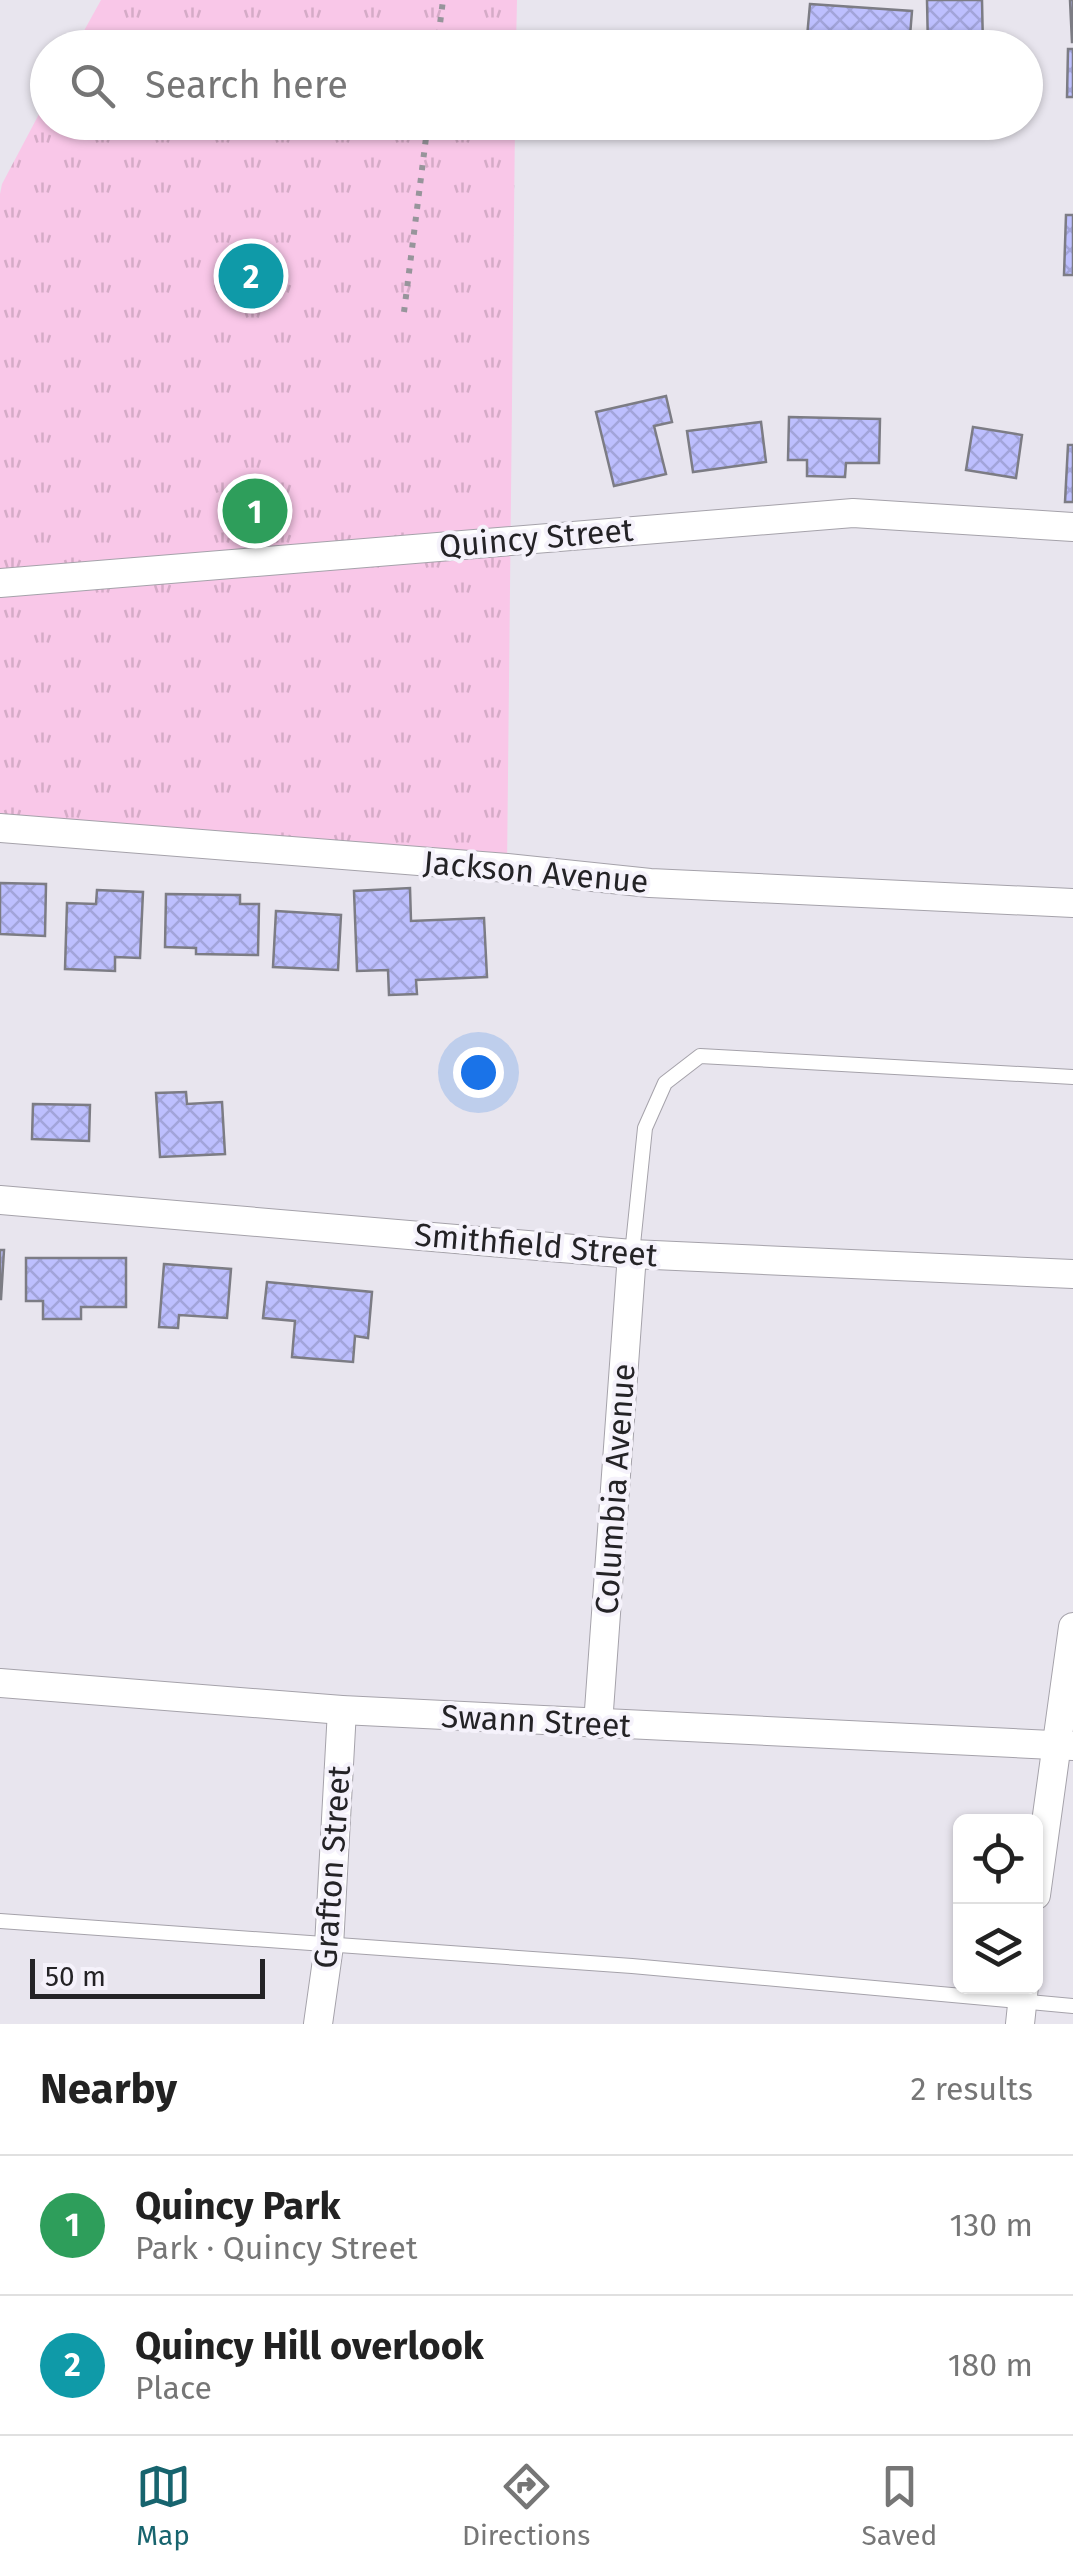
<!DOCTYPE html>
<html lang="en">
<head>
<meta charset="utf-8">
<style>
	body { margin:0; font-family:"Fira Sans",sans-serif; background:#f2f2f2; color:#222 }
	.controls { position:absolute; right:30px; bottom:30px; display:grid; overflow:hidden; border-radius:15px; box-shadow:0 2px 8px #0004 }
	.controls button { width:90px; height:90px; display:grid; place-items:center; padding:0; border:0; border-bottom:2px solid #e0e0e0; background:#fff; color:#222; font:50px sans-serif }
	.scale { position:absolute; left:30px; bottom:25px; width:235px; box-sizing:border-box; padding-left:10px; border:5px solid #242326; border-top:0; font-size:28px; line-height:35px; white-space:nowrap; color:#242326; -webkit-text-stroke:8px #f5f2fb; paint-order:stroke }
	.you { position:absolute; left:478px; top:1072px; width:35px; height:35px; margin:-25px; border:8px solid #fff; border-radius:50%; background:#1a73e8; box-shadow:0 0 0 15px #1a73e833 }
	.badge { display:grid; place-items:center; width:65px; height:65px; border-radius:50%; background:#17646e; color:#fff; font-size:32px; font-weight:700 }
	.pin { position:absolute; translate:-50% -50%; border:5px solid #fff; box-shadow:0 2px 10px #0006 }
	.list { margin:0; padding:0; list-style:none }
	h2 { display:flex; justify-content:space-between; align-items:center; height:130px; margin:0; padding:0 40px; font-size:42px }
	h2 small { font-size:32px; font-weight:400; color:#767676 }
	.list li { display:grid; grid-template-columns:65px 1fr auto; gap:30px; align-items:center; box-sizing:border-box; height:140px; padding:0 40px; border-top:2px solid #e0e0e0 }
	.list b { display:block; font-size:38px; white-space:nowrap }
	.list p { margin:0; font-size:32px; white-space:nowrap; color:#767676 }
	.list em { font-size:32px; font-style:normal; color:#767676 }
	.icon { flex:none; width:55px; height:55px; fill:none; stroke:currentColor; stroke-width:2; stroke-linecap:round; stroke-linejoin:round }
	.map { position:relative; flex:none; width:1073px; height:2024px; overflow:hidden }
	.search { position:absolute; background:#fff; box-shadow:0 2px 8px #0004; left:30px; right:30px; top:30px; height:110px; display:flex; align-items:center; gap:25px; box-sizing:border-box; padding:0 35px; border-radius:55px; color:#767676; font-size:38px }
	.sheet { height:410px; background:#fff }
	nav { display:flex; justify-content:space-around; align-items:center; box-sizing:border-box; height:140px; border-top:2px solid #e0e0e0; background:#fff; font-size:28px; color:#767676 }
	nav a { display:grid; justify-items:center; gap:5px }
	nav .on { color:#17646e }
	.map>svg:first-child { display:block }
	.park { fill:url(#park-tufts) }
	.building { fill:url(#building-cross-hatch); stroke:#7c7c84; stroke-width:2.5 }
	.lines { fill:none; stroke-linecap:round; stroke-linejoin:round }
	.service-casing { stroke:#a5a2aa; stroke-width:16 }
	.minor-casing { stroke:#a5a2aa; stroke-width:30 }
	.path { stroke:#97959b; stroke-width:6; stroke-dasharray:5 8; stroke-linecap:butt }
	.service { stroke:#fff; stroke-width:14 }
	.minor { stroke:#fff; stroke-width:28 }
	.labels { text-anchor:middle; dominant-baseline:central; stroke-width:8; stroke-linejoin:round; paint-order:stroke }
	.street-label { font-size:32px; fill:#242326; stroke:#f5f2fb }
</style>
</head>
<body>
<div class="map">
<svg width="1073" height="2024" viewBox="0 0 1073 2024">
	<defs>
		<pattern id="park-tufts" width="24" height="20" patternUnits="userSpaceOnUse" patternTransform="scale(2.5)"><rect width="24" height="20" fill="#f9c7e8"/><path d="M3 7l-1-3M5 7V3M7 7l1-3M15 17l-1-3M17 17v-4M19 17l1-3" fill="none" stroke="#d5abc7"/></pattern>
		<pattern id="building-cross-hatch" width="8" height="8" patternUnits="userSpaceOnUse" patternTransform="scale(2.5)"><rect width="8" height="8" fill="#bdbffe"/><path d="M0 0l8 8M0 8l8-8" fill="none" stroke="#a2a4da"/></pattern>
	</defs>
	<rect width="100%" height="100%" fill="#e8e5ee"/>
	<!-- park -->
	<g class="park">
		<polygon points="101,0 517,0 516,47 75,47"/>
		<polygon points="47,99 48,122 515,123 507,868 0,828 0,194 2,184"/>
	</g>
	<!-- building -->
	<g class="building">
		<polygon points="927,0 982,0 983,48 928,48"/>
		<polygon points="1070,0 1073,0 1073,42 1072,42"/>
		<polygon points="810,4 912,11 909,48 806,48"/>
		<polygon points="1068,49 1073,49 1073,97 1067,97"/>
		<polygon points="1066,215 1073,215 1073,275 1064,275"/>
		<polygon points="666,396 672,422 654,426 666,474 614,486 596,412"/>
		<polygon points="789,417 880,419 879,463 846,463 845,477 807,476 807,460 788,460"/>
		<polygon points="761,422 766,462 693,472 687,431"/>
		<polygon points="973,427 1022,435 1016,478 966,470"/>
		<polygon points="1068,445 1073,445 1073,502 1065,502"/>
		<polygon points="0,883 46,884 45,936 0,934"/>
		<polygon points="410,888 411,921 484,918 487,977 416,980 417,994 389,995 388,970 357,971 354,891"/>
		<polygon points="97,890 143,892 140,958 115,957 115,971 65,969 67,903 96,904"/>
		<polygon points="166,894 240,895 240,904 259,904 258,955 196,954 196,948 165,947"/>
		<polygon points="276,911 341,915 338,970 273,967"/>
		<polygon points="186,1092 187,1104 222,1102 225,1154 160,1157 156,1093"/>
		<polygon points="33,1104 90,1105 89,1141 32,1139"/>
		<polygon points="0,1250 4,1250 1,1299 0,1299"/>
		<polygon points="26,1258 126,1258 126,1307 81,1307 81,1319 43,1319 43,1301 26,1301"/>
		<polygon points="164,1264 231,1269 227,1318 179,1315 178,1328 159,1327"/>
		<polygon points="267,1282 372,1292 368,1338 355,1336 353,1362 292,1357 295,1321 263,1318"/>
	</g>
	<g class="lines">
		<!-- service casing -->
		<g class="service-casing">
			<g id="service">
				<polyline points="632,1254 645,1128 665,1083 700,1056 1073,1077"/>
				<polyline points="0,1921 632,1966 1073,2006"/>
			</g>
		</g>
		<!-- minor casing -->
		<g class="minor-casing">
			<g id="minor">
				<polyline points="0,583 853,513 1073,527"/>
				<polyline points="0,828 507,868 650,883 1073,903"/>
				<polyline points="0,1200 632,1254 1073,1274"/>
				<polyline points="0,1683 342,1710 1073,1746"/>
				<polyline points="598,1724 632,1254"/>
				<polyline points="1036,1895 1073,1627"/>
				<polyline points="318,2024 329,1946 342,1710"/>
				<polyline points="1020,2024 1024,1986"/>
			</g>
		</g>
		<!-- path -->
		<g class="path">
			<polyline points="437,48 443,0"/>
			<polyline points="404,312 428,122"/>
		</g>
		<!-- service -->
		<use href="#service" class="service"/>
		<!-- minor -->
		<use href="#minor" class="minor"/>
	</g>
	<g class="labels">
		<!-- street labels -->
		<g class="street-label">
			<text transform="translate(536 538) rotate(-5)">Quincy Street</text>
			<text transform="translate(536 872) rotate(5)">Jackson Avenue</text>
			<text transform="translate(536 1245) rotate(5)">Smithfield Street</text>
			<text transform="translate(615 1489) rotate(-86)">Columbia Avenue</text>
			<text transform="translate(536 1721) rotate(3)">Swann Street</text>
			<text transform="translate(332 1867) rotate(-86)">Grafton Street</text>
		</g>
	</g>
</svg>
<div class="controls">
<button><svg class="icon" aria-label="locate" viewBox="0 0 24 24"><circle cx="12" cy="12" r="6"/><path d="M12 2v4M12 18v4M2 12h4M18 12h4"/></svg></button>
<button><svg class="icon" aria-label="layers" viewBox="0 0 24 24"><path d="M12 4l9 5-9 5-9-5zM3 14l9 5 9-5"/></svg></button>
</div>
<div class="scale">50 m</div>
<div class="you"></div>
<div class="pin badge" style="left:255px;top:511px;background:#2e9e5b">1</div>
<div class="pin badge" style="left:251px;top:276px;background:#0f9aa8">2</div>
<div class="search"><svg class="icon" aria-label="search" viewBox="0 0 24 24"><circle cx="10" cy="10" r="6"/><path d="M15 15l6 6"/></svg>Search here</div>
</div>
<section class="sheet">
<h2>Nearby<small>2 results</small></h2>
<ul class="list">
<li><span class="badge" style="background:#2e9e5b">1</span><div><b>Quincy Park</b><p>Park · Quincy Street</p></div><em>130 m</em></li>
<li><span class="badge" style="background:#0f9aa8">2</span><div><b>Quincy Hill overlook</b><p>Place</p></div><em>180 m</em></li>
</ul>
</section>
<nav>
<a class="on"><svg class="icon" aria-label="map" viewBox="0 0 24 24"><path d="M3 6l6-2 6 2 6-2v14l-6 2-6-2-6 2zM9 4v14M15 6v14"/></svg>Map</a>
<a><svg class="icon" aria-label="directions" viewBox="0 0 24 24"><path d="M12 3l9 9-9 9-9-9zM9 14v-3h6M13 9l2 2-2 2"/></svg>Directions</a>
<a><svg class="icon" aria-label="saved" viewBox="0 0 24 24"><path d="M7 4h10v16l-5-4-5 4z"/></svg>Saved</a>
</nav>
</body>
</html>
